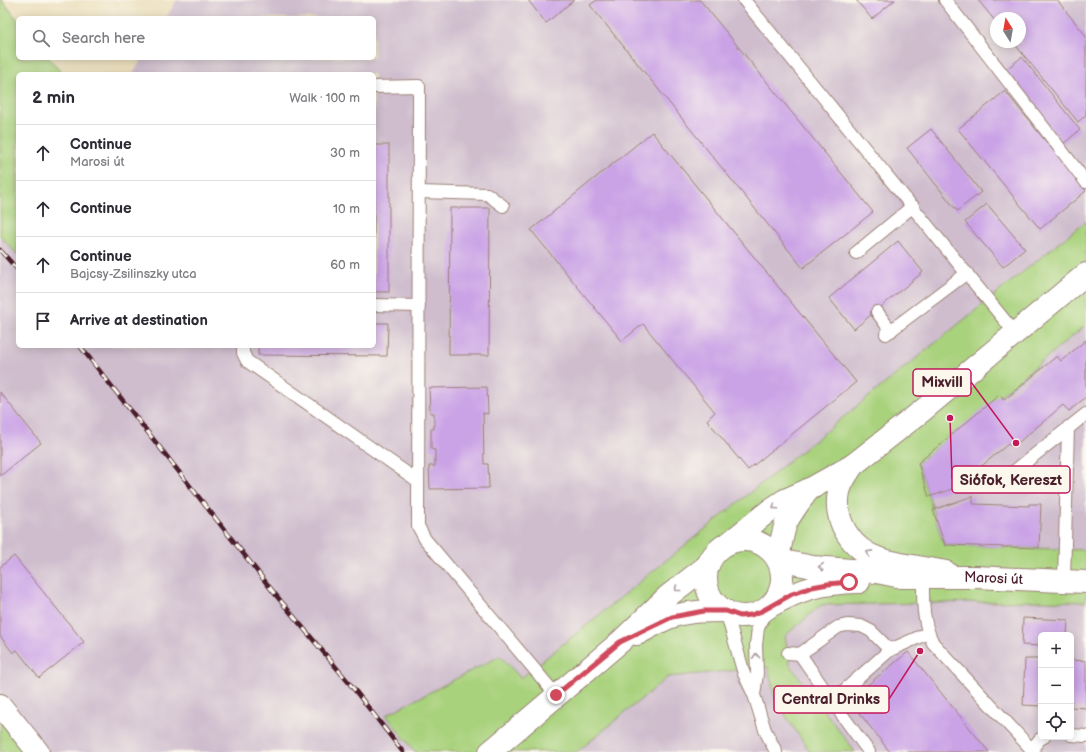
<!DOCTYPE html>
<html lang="en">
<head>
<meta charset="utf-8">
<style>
	body { margin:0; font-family:"Balsamiq Sans",sans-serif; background:#f2f2f3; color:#2b2b33 }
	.controls { position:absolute; right:12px; bottom:12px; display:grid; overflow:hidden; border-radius:6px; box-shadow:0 2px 10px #0003 }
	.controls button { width:36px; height:36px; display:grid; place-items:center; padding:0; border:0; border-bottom:1px solid #e1e1e2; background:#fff; color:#2b2b33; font:20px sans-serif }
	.compass { position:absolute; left:990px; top:12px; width:36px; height:36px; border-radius:50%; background:#fff; box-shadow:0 2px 10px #0003; rotate:349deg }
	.stop { position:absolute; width:12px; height:12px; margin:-9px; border:3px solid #d1495b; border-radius:50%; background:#fff }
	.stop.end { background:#d1495b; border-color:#fff; box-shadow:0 1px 4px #0008 }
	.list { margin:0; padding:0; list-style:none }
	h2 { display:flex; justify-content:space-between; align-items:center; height:52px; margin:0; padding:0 16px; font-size:17px }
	h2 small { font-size:13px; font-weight:400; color:#7c7c81 }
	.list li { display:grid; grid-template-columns:26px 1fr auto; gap:12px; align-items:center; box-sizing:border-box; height:56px; padding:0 16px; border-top:1px solid #e1e1e2 }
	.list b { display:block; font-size:15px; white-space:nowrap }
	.list p { margin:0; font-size:13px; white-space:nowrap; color:#7c7c81 }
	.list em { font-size:13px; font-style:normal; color:#7c7c81 }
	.icon { flex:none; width:22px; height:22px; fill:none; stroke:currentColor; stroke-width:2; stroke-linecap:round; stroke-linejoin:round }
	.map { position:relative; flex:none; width:1086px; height:752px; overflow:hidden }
	.search { position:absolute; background:#fff; box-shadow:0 2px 10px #0003; left:16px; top:16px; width:360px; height:44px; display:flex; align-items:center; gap:10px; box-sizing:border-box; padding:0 14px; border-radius:6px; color:#7c7c81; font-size:15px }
	.panel { position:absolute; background:#fff; box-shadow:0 2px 10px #0003; left:16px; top:72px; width:360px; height:276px; border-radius:6px }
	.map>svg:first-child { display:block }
	.industrial { fill:#cfbdce; fill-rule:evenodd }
	.green { fill:#a9d27d; stroke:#7a7854 }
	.building { fill:#caa3e6 }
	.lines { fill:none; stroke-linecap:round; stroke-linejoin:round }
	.lane-casing { stroke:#9b8075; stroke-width:14 }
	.street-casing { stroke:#9b8075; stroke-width:24 }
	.secondary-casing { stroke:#9b8075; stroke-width:24 }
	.lane { stroke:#fff; stroke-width:12 }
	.street { stroke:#fff; stroke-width:22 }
	.secondary { stroke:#fff; stroke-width:22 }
	.rail-casing { stroke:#4a1f2b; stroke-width:4.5 }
	.rail { stroke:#fbf7ec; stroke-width:3; stroke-dasharray:9; stroke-linecap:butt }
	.oneway { stroke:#ae9aa0 }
	.route { stroke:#d1495b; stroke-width:5 }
	.labels { text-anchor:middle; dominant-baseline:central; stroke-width:3.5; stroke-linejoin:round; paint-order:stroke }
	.street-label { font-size:14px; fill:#4a1f2b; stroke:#fbf7ec }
	.leader { fill:none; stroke:#c2185b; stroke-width:1.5 }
	.callout-dot { fill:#c2185b; stroke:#fbf7ec; stroke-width:1.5 }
	.callout { fill:#fbf7ec; stroke:#c2185b; stroke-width:1.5 }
	.callout-label { font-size:15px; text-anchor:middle; font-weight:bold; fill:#4a1f2b }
</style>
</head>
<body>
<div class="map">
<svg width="1086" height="752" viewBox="0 0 1086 752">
	<rect width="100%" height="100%" fill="#fbf7ec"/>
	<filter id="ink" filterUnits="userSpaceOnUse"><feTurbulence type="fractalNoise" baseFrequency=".025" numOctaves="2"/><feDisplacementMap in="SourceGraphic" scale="8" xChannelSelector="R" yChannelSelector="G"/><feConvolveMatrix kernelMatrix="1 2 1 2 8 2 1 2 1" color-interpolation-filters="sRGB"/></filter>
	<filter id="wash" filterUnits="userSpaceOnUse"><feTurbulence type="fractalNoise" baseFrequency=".012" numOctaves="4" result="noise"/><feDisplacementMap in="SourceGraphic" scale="16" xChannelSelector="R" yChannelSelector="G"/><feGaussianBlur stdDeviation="0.9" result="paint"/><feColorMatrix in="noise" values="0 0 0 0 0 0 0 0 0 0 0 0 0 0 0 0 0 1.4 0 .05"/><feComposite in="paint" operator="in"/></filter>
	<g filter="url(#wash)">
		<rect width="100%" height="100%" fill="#ece0bf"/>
		<!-- industrial -->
		<g class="industrial">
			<path d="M 177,0 L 1086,0 L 1086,221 L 521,678 L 386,716 L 415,752 L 48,752 L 0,694 L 0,236 L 18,255 L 18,346 L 374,346 L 374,74 L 133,74 L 142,58 L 374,58 L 374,18 L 166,18 ZM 996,18 L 1020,18 L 1020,42 L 996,42 Z"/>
			<polygon points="1086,325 1086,550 944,546 918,463"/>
			<path d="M 1043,601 L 1086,602 L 1086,752 L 855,752 L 790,665 L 785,636 L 821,605 ZM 1041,635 L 1071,635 L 1071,737 L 1041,737 Z"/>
			<polygon points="768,667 775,700 810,752 577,752 668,677"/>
		</g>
		<!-- green -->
		<g class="green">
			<polygon points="0,0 2,0 18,20 18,58 49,58 62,74 18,74 18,255 0,236"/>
			<polygon points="1086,221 1086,325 918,463 944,545 1086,550 1086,602 1043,601 821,605 785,636 790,665 855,752 810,752 775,700 768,667 668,677 577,752 415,752 386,715 500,656 521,678"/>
			<polygon points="0,694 48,752 0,752"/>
		</g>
		<g id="blocks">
			<!-- building -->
			<g class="building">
				<polygon points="528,0 574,0 546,23"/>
				<polygon points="597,0 700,0 873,212 803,268 590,5"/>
				<polygon points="856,0 895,0 872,19"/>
				<polygon points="978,0 1057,0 1086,36 1086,115 1078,122 1013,42 1020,42 1020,18 996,18 996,22"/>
				<polygon points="1022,57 1080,130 1063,144 1004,71"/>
				<polygon points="1005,91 1086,191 1040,229 958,129"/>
				<polygon points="931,129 981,192 957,211 907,148"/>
				<polygon points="652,132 856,382 748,470 707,420 715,412 643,324 622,341 531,230"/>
				<rect x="374" y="145" width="15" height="147"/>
				<polygon points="987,204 1025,249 1003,267 965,222"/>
				<polygon points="450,208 490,208 489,355 449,355"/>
				<polygon points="898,241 923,272 854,329 829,298"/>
				<polygon points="374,323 388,323 387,356 258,355 258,346 374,346"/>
				<polygon points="1086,340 1086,397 1069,411 1063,405 1013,447 1008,444 966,479 967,484 929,497 918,463 999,395 1004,400 1057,356 1061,361"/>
				<polygon points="487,387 488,414 483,413 484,464 488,464 489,488 430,489 429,466 435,466 435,450 431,449 431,429 434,429 434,413 430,413 429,388"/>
				<polygon points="0,392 41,443 0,476"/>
				<polygon points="973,496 973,504 1029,506 1029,504 1041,504 1039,548 945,545 933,510"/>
				<polygon points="14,556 84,642 39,678 17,650 13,653 0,636 0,567"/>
				<polygon points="1023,618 1068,620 1067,635 1041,635 1041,646 1022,645"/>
				<polygon points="908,652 989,752 890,752 849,700"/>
				<polygon points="1025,659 1041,659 1041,706 1023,705"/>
				<polygon points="1071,660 1086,661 1086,708 1071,707"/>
			</g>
		</g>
	</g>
	<g filter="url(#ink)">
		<use href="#blocks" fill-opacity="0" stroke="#9b8075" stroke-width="1"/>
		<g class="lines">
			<!-- lane casing -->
			<g class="lane-casing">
				<g id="lane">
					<polyline points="744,0 1015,333"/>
					<polyline points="945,0 1086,182"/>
					<polyline points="374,87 419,86 418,526 425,539 556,695"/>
					<polyline points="419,192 487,194 503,206"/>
					<polyline points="856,253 913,206"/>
					<polyline points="374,305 419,306"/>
					<polyline points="877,312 891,331"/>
					<polyline points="886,334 967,273"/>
					<polyline points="243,346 243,353 247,361 418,481"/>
					<polyline points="1012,473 1086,414"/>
					<path d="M 923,577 C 923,600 922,622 933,643 L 1034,752"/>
					<polyline points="1064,581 1068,427"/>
					<polyline points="726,611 744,674 754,695 765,730 776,752"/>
					<polyline points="788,653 800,654 838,627 847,625 861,626 871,631 890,650"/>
					<polyline points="800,654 832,701"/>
					<polyline points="754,695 757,674 756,645 758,628 769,607"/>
					<polyline points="1071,735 1086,736"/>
					<polyline points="1031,750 1040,739 1044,737"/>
					<polyline points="869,752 832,701 890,650 928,633"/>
				</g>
			</g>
			<!-- street casing -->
			<g class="street-casing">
				<g id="street">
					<path d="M 853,465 C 848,473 841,482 839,492 C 833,522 852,550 880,559 C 900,565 925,568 946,572"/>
					<polyline points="730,542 770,510 785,500 810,489 853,465 922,411 1086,274"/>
					<path d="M 778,560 C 780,548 782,535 786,523 C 792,511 801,500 809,489"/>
				</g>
			</g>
			<!-- secondary casing -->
			<g class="secondary-casing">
				<g id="secondary">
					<circle cx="744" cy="578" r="38"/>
					<path id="s1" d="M 778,560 L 813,567 L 877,572 L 901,577 L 975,577 L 1086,582"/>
					<path d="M 770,606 C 803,588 821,583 859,582"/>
					<path d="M 637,634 C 649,628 661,620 674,616 C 691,611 708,611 726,611"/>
					<polyline points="0,705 38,752"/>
					<polyline points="490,752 620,642 668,596 708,565"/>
				</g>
			</g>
			<!-- lane -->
			<use href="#lane" class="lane"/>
			<!-- street -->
			<use href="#street" class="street"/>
			<!-- secondary -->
			<use href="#secondary" class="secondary"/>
			<!-- rail casing -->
			<g class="rail-casing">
				<g id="rail">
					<polyline points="0,250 18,270"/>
					<polyline points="80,346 275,594 350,684 403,752"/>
				</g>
			</g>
			<!-- rail -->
			<use href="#rail" class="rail"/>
		</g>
		<!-- one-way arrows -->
		<defs><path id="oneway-chevron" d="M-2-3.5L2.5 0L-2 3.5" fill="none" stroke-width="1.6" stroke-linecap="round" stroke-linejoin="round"/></defs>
		<g class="oneway">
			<use href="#oneway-chevron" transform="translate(775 507) rotate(146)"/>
			<use href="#oneway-chevron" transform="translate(869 553) rotate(-151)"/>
			<use href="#oneway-chevron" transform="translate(821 567) rotate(-175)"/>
			<use href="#oneway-chevron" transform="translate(677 589) rotate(142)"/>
			<use href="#oneway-chevron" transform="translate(756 656) rotate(-93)"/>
		</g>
	</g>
	<g class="lines" filter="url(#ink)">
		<!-- route -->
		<polyline class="route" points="556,695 620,642 672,617 704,611 726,611 740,616 751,615 762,611 792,594 812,587 828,584 849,582"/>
	</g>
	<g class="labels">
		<!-- street labels -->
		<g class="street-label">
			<text stroke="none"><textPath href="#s1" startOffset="217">Marosi út</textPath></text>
		</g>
	</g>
	<!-- callouts -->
	<path class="leader" d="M1016 443L971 382M950 418L952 479M920 651L889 699"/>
	<g class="callout-dot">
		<circle cx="1016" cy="443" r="4"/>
		<circle cx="950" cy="418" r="4"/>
		<circle cx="920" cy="651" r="4"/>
	</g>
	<g class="callout">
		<rect x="913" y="369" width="58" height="27" rx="4"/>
		<rect x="952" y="466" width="118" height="27" rx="4"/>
		<rect x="774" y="686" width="115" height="27" rx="4"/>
	</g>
	<g class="callout-label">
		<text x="942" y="387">Mixvill</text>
		<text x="1011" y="485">Siófok, Kereszt</text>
		<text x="831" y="704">Central Drinks</text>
	</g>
</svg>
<div class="controls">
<button>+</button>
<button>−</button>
<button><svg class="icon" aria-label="locate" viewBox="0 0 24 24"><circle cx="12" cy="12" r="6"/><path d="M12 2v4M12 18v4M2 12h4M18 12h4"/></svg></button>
</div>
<svg class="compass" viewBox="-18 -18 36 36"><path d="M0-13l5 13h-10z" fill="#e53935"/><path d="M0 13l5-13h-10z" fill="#7c7c81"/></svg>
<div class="stop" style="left:849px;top:582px"></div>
<div class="stop end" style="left:556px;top:695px"></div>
<div class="search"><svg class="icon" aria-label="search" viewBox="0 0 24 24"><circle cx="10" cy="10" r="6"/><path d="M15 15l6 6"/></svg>Search here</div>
<section class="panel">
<h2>2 min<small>Walk · 100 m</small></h2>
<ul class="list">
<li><svg class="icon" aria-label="ahead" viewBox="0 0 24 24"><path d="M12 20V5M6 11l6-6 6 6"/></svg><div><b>Continue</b><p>Marosi út</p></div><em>30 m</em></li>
<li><svg class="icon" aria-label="ahead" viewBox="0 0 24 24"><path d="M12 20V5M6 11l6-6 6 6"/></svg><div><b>Continue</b></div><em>10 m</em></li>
<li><svg class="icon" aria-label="ahead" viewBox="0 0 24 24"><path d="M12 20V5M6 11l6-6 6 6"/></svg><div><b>Continue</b><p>Bajcsy-Zsilinszky utca</p></div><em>60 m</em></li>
<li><svg class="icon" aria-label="arrive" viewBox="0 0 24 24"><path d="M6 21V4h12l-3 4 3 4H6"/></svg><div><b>Arrive at destination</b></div></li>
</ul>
</section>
</div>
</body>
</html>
